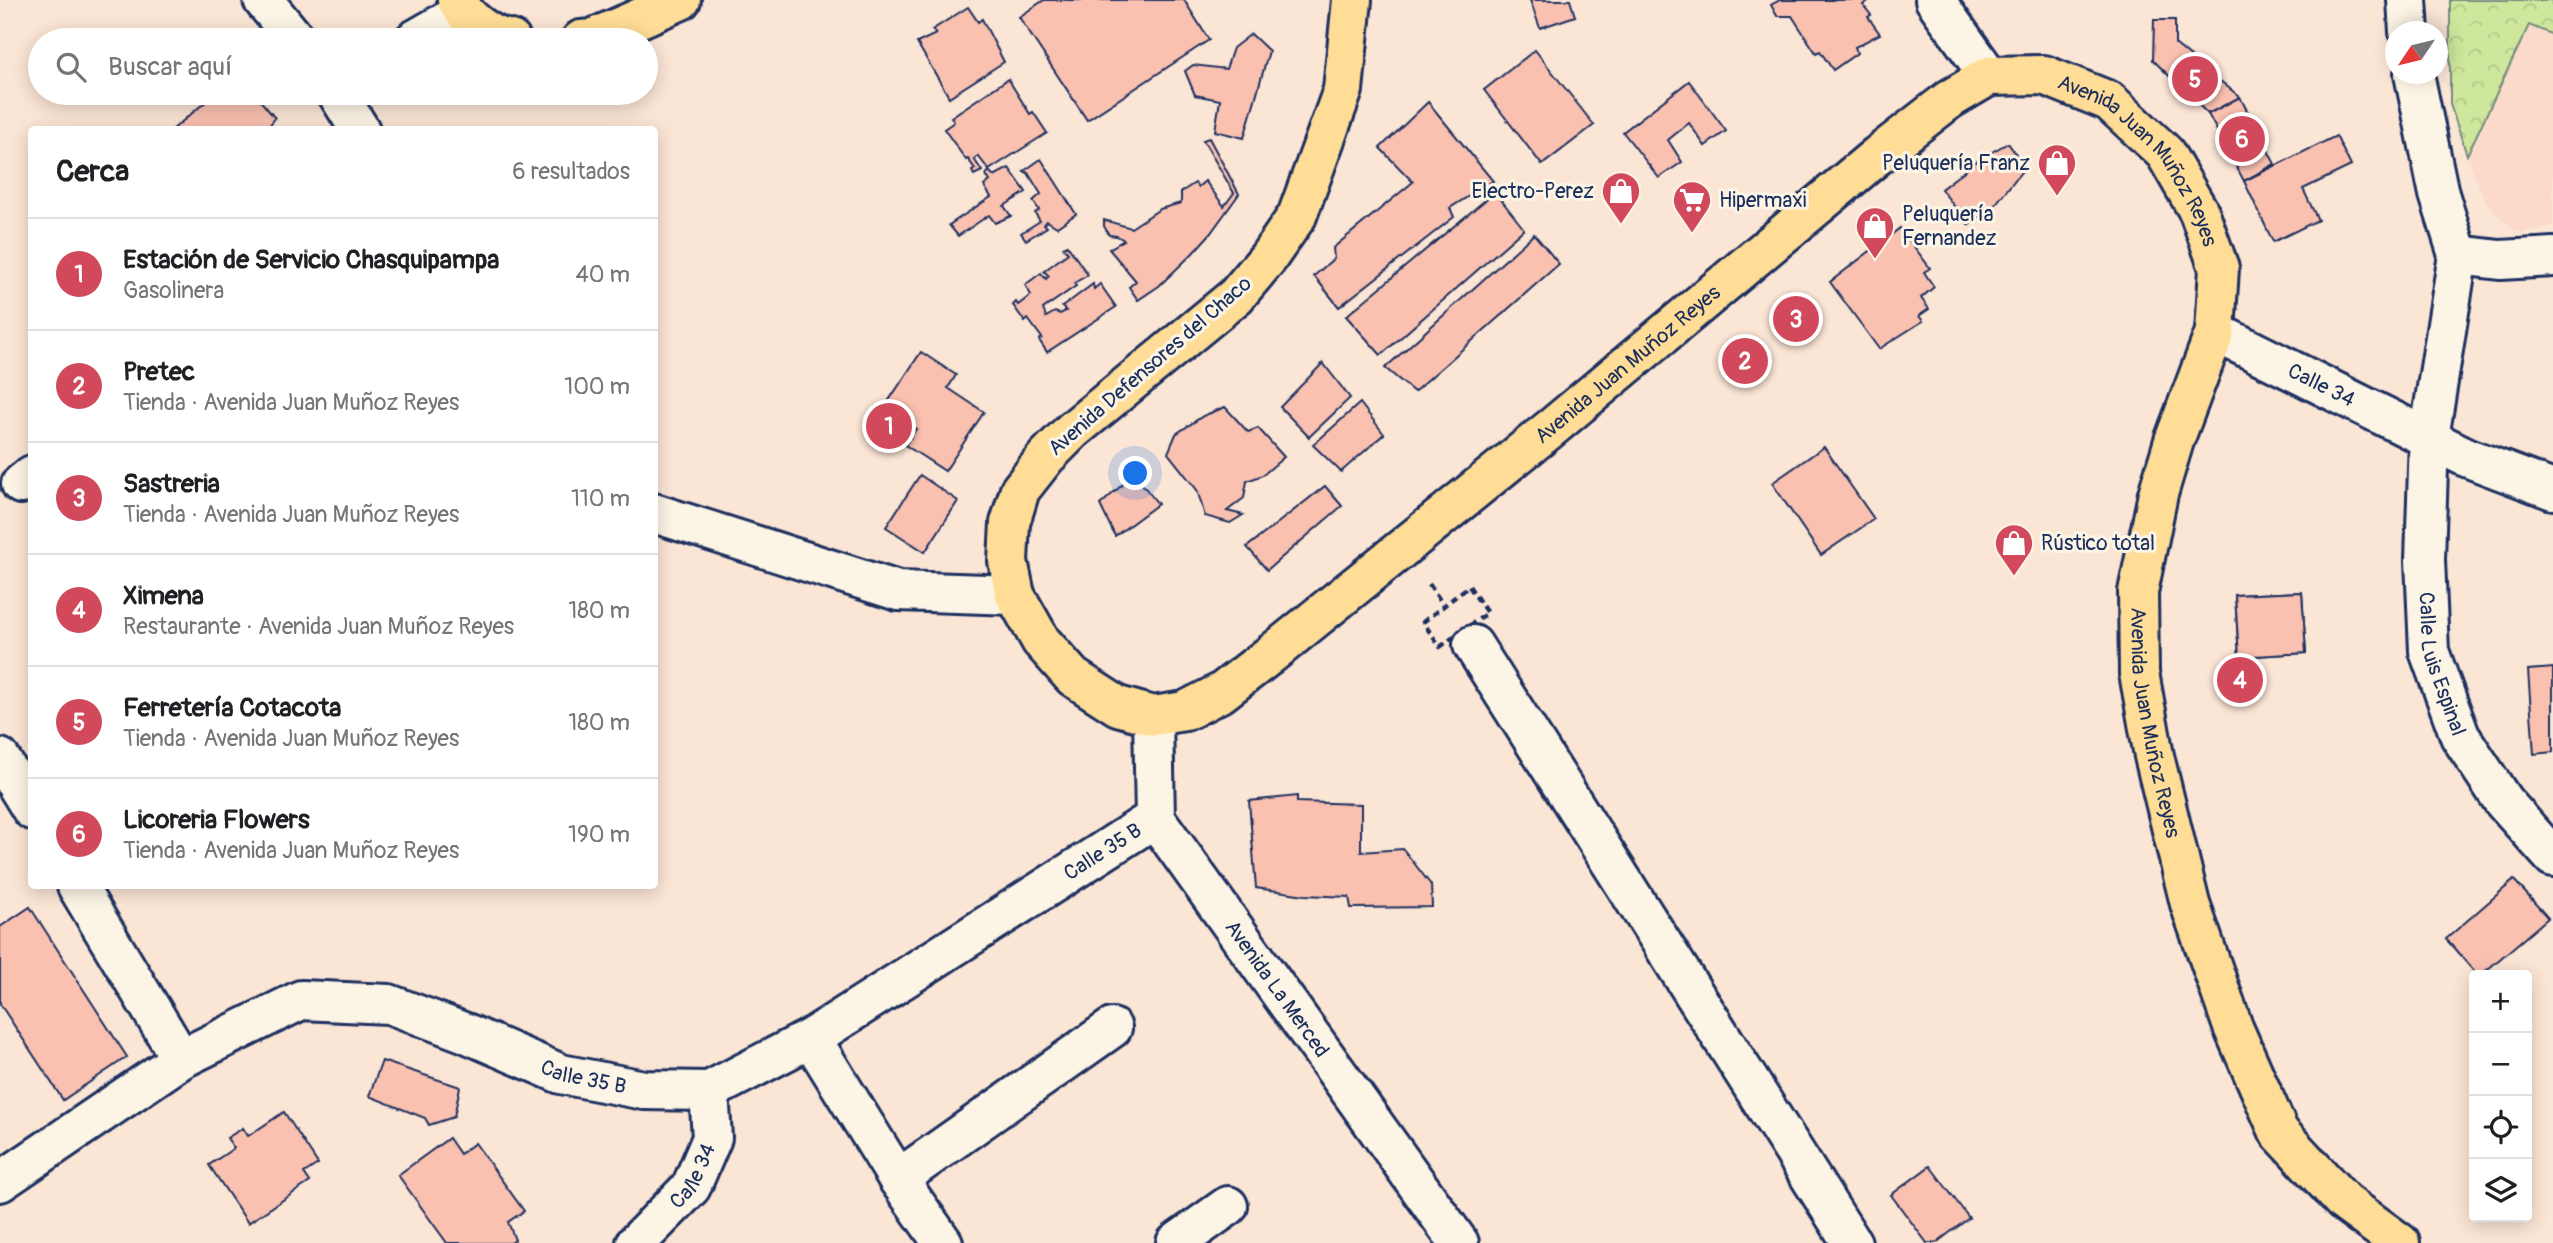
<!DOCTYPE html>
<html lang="es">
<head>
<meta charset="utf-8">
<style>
	body { margin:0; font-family:Pangolin,sans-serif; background:#f2f2f2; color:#202124 }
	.controls { position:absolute; right:21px; bottom:21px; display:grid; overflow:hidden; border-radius:7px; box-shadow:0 4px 18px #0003 }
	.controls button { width:63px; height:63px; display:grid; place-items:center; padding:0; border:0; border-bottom:2px solid #e0e0e0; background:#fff; color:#202124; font:35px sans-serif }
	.compass { position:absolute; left:2385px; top:21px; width:63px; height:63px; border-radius:50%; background:#fff; box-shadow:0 4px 18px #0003; rotate:235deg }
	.you { position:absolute; left:1136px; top:474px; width:24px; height:24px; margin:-18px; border:5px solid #fff; border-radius:50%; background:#1a73e8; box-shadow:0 0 0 10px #1a73e833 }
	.badge { display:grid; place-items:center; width:46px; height:46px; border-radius:50%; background:#d1495b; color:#fff; font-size:23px; font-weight:700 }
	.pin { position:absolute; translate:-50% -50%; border:4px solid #fff; box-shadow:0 2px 7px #0006 }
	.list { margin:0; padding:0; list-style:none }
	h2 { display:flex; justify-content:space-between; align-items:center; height:91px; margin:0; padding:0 28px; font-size:30px }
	h2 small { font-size:23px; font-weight:400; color:#757577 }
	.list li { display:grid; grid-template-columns:46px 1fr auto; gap:21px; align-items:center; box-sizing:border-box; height:112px; padding:0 28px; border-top:2px solid #e0e0e0 }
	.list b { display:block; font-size:26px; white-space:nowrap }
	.list p { margin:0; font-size:23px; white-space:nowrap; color:#757577 }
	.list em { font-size:23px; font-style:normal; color:#757577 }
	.icon { flex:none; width:38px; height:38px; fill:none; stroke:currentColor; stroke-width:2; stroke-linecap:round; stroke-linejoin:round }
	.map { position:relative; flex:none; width:2553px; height:1243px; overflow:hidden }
	.search { position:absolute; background:#fff; box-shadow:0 4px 18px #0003; left:28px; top:28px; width:630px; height:77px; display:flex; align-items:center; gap:18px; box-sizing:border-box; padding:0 24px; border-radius:38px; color:#757577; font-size:26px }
	.panel { position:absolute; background:#fff; box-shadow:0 4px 18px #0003; left:28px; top:126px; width:630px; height:763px; border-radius:7px }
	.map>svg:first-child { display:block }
	.built { fill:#fbdaca }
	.park { fill:url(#park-crowns); stroke:#758b7d; stroke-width:2 }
	.building { fill:#fac1b0; stroke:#1b2f5e; stroke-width:2 }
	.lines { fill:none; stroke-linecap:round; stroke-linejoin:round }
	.minor-casing { stroke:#1b2f5e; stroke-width:44 }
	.major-casing { stroke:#1b2f5e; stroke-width:44 }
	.path { stroke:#1b2f5e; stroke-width:4.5; stroke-dasharray:7 5; stroke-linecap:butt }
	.minor { stroke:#fcf5e5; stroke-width:38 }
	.major { stroke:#ffdd96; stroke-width:38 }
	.labels { text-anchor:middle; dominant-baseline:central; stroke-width:6; stroke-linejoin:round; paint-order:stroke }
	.poi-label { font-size:21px; fill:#1b2f5e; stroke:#fcf5e5; text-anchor:start }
	.street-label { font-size:21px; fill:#1b2f5e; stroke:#fcf5e5 }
</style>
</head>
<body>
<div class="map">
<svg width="2553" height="1243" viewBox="0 0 2553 1243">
	<defs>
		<pattern id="park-crowns" width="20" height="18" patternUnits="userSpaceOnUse" patternTransform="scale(1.75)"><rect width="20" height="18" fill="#cfe79c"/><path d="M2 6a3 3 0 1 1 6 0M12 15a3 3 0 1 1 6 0" fill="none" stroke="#b1c689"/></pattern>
	</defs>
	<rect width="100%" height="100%" fill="#fbe5d5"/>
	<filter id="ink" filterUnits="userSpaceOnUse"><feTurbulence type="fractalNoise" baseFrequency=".0143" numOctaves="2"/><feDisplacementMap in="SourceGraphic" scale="14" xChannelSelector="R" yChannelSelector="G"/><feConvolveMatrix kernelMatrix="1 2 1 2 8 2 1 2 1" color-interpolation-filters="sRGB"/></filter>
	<g filter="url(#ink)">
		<!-- built -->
		<polygon class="built" points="2529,25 2553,35 2553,226 2520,233 2512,229 2485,201 2467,155"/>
		<!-- park -->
		<polygon class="park" points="2450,0 2553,0 2553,35 2529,25 2467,155 2450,104"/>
		<!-- building -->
		<g class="building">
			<polygon points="1044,0 1184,0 1209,40 1087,120 1019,17"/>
			<polygon points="1530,0 1570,0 1575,16 1540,28"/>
			<polygon points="1780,0 1870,0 1863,5 1871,15 1868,17 1880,34 1855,47 1857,53 1833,70 1820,51 1816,53 1792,16 1777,16 1771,5"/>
			<polygon points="968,7 978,22 982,19 1004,62 949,97 917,43 936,34 932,30"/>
			<polygon points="2154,20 2175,20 2175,44 2240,97 2208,114 2153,60"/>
			<polygon points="1251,34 1269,51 1244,138 1215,131 1220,100 1195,95 1185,71 1193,65 1226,69 1233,48"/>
			<polygon points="1535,50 1594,125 1542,165 1484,90"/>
			<polygon points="1008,79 1030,114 1033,112 1047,133 989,170 978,156 974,159 982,171 974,175 972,171 975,169 968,159 966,160 944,129 954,122 951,117"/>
			<polygon points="1689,81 1726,131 1705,146 1689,123 1668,140 1682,162 1659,178 1623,132"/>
			<polygon points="216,93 254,93 275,118 266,130 172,130"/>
			<polygon points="2240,97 2275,164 2244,181 2208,114"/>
			<polygon points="1428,102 1493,181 1450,208 1454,217 1339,307 1314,276 1334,258 1333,248 1413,182 1380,148"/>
			<polygon points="2336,136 2351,166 2303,189 2318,220 2273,242 2244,181"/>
			<polygon points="1209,138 1239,194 1210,234 1192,254 1159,286 1138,300 1129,287 1136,281 1109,249 1124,240 1117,236 1109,235 1104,226 1104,220 1131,228 1160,209 1181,203 1181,192 1195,183 1198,187 1205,181 1224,206 1234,193 1203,140"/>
			<polygon points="2008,143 2025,167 1994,206 1969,225 1941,189 1981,158"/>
			<polygon points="1041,159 1076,214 1057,227 1047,221 1044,224 1047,227 1026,240 1021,233 1040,221 1035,213 1039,210 1033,201 1041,194 1028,173 1024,171"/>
			<polygon points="1009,168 1026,192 1004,206 1011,216 995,223 989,215 958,236 949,225 991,197 984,186 990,181 986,175 989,171 994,176"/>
			<polygon points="1495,192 1524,229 1381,355 1346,316"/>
			<polygon points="1900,228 1930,268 1924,272 1934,287 1921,298 1929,309 1919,316 1923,321 1879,349 1830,282"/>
			<polygon points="1534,234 1559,264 1414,392 1385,368"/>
			<polygon points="1067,245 1088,275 1074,283 1076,286 1043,309 1046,317 1055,312 1060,314 1066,311 1062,307 1093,284 1094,289 1100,284 1116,307 1047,352 1039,340 1042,338 1028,319 1025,322 1013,305 1016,302 1018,305 1031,295 1025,285 1041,273 1046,279 1049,276 1044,271 1068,253 1063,247"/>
			<polygon points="921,352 956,375 948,388 984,412 945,471 905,445 916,429 884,408"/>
			<polygon points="1323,363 1350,398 1309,437 1280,407"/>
			<polygon points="1360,403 1384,434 1341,472 1313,445"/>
			<polygon points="1225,407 1248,432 1258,428 1284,457 1263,475 1247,481 1244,498 1227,511 1243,515 1230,523 1205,516 1197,490 1168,453 1176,434 1203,416"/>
			<polygon points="1824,447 1874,519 1821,555 1772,483"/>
			<polygon points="1134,474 1158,504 1115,536 1100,505"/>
			<polygon points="920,475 958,501 925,552 886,527"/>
			<polygon points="1325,486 1342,506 1267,570 1247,547"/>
			<polygon points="2302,592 2306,653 2239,657 2235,595"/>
			<polygon points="2302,592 2306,653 2239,657 2235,595"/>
			<polygon points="2553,668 2553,752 2534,754 2528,670"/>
			<polygon points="1297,796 1297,802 1361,804 1361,852 1403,849 1431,885 1432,907 1351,908 1349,897 1305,895 1256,888 1249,801"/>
			<polygon points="2514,880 2548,918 2481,975 2477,975 2446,939"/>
			<polygon points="30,907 127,1057 63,1100 0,1004 0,927"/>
			<polygon points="382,1061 460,1087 454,1117 429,1125 425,1118 369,1096"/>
			<polygon points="284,1112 318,1164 304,1173 310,1182 248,1223 209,1165 234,1148 227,1138 243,1128 248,1136"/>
			<polygon points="449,1138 460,1154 475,1143 524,1211 508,1222 515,1240 511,1243 447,1243 398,1175"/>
			<polygon points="1930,1166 1969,1218 1936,1243 1927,1243 1891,1195"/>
		</g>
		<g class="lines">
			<!-- minor casing -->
			<g class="minor-casing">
				<g id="minor">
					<polyline points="263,0 296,40"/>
					<polyline points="1935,0 1989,76"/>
					<polyline points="2407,0 2409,32"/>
					<polyline points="414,40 463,12"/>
					<path id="s1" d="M 2414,74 L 2439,194 L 2458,255 L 2429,438 L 2425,560 L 2429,651 L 2460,736 L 2503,801 L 2553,857"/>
					<polyline points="337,93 360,130"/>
					<polyline points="2458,255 2500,260 2553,257"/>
					<path id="s2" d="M 2215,332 L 2466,457 L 2553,490"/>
					<polyline points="21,484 32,475"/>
					<polyline points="654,513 898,591 1015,595"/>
					<polyline points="1473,645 1852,1243"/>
					<path id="s3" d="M 1153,716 L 1155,818 L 1459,1243"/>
					<polyline points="0,758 32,810"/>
					<polyline points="77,886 181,1059"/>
					<polyline points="811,1038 898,1179 943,1243"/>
					<polyline points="898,1179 1112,1028"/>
					<path id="s4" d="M 0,1182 L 181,1059 L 301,1000 L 389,1004 L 466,1033 L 561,1074 L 644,1090 L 709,1091 L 811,1038 L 1155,818"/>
					<path id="s5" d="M 636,1243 L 691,1187 L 712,1138 L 709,1091"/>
					<polyline points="1176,1243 1228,1206"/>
				</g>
			</g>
			<!-- major casing -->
			<g class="major-casing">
				<g id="major">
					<path d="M 457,0 C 466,19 490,37 511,40"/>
					<path id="s6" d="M 1352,0 L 1343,90 L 1297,216 L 1268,258 L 1236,296 L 1073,430 L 1046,457 L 1020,490 L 1010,523 L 1008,561 L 1015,595 L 1041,641 L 1073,677 L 1118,706 L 1153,716 L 1185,711 L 1222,692 L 1270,655 L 1555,425 L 1878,155 L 1950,99 L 1989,76 L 2044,75 L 2109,101 L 2165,153 L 2199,212 L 2219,268 L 2215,332 L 2174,441 L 2158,494 L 2138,592 L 2139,673 L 2154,756 L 2190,904 L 2233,1027 L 2279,1132 L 2344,1202 L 2400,1243"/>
					<polyline points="581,40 592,39 681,0"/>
				</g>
			</g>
			<!-- path -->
			<g class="path">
				<polyline points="1429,584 1444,606"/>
				<polygon points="1469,586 1487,613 1440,647 1423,622"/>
			</g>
			<!-- minor -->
			<use href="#minor" class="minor"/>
			<!-- major -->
			<use href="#major" class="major"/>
		</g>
	</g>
	<!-- icons -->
	<defs>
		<g id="shop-pin" transform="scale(2.0125)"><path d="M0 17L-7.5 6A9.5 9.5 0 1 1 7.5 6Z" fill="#d1495b" stroke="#fcf5e5"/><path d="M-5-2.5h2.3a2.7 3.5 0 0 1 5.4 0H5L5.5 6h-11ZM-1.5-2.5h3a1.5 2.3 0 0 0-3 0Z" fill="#fff"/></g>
		<g id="supermarket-pin" transform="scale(2.0125)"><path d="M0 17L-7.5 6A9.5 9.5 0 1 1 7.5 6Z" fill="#d1495b" stroke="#fcf5e5"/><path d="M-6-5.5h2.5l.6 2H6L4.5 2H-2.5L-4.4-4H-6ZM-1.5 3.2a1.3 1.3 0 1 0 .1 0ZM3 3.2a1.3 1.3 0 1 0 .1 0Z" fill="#fff"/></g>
	</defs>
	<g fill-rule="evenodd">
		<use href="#shop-pin" x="2057" y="163"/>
		<use href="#shop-pin" x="1621" y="191"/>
		<use href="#supermarket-pin" x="1692" y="200"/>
		<use href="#shop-pin" x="1875" y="226"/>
		<use href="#shop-pin" x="2014" y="543"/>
	</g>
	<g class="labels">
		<!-- poi labels -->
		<g class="poi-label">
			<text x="2030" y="163" text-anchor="end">Peluquería Franz</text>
			<text x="1594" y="191" text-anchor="end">Electro-Perez</text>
			<text x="1719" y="200">Hipermaxi</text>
			<text x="1902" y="214">Peluquería<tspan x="1902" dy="24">Fernandez</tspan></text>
			<text x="2041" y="543">Rústico total</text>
		</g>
		<!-- street labels -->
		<g class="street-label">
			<text stroke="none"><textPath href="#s6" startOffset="2161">Avenida Juan Muñoz Reyes</textPath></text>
			<text stroke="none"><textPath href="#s6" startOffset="1510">Avenida Juan Muñoz Reyes</textPath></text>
			<text transform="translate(1150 366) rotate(-41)">Avenida Defensores del Chaco</text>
			<text stroke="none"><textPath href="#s2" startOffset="119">Calle 34</textPath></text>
			<text stroke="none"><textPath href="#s1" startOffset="600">Calle Luis Espinal</textPath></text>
			<text stroke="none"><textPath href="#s6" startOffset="2770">Avenida Juan Muñoz Reyes</textPath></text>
			<text stroke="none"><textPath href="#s4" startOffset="1237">Calle 35 B</textPath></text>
			<text stroke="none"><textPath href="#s3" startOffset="312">Avenida La Merced</textPath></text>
			<text stroke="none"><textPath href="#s4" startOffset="649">Calle 35 B</textPath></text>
			<text stroke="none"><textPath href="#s5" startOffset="89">Calle 34</textPath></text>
		</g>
	</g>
</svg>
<div class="controls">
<button>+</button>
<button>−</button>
<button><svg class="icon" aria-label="locate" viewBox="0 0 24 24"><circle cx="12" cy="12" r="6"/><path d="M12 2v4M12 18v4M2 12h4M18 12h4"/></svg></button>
<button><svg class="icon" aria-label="layers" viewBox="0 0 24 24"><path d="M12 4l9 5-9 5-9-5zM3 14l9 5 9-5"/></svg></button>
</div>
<svg class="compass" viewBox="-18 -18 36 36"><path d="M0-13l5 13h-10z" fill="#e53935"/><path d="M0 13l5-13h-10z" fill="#757577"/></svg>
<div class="you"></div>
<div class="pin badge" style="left:889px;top:426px">1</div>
<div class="pin badge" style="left:1745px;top:361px">2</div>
<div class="pin badge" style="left:1796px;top:319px">3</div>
<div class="pin badge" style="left:2240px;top:680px">4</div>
<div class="pin badge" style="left:2195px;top:79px">5</div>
<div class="pin badge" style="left:2242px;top:139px">6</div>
<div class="search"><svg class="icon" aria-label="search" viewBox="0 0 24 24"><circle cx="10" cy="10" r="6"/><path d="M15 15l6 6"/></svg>Buscar aquí</div>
<section class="panel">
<h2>Cerca<small>6 resultados</small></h2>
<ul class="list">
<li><span class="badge">1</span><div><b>Estación de Servicio Chasquipampa</b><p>Gasolinera</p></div><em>40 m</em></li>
<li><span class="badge">2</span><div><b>Pretec</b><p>Tienda · Avenida Juan Muñoz Reyes</p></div><em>100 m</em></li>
<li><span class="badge">3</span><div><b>Sastreria</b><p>Tienda · Avenida Juan Muñoz Reyes</p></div><em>110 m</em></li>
<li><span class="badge">4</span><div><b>Ximena</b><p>Restaurante · Avenida Juan Muñoz Reyes</p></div><em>180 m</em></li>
<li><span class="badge">5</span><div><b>Ferretería Cotacota</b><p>Tienda · Avenida Juan Muñoz Reyes</p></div><em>180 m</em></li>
<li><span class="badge">6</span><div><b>Licoreria Flowers</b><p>Tienda · Avenida Juan Muñoz Reyes</p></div><em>190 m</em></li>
</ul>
</section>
</div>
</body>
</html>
